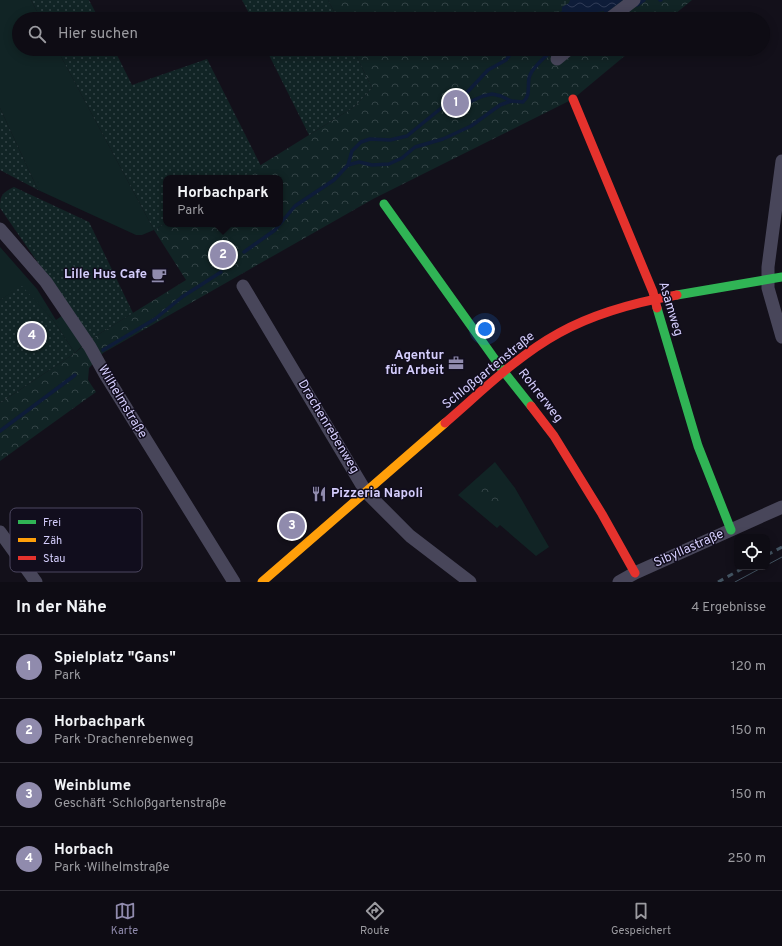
<!DOCTYPE html>
<html lang="de">
<head>
<meta charset="utf-8">
<style>
	body { margin:0; font-family:Overpass,sans-serif; background:#17151d; color:#f1f3f6 }
	.controls { position:absolute; right:12px; bottom:12px; display:grid; overflow:hidden; border-radius:8px; box-shadow:0 2px 10px #0003 }
	.controls button { width:36px; height:36px; display:grid; place-items:center; padding:0; border:0; border-bottom:1px solid #2e2c34; background:#0e0c14; color:#f1f3f6; font:20px sans-serif }
	.you { position:absolute; left:485px; top:329px; width:14px; height:14px; margin:-10px; border:3px solid #fff; border-radius:50%; background:#1a73e8; box-shadow:0 0 0 6px #1a73e833 }
	.badge { display:grid; place-items:center; width:26px; height:26px; border-radius:50%; background:#908bad; color:#fff; font-size:13px; font-weight:700 }
	.pin { position:absolute; translate:-50% -50%; border:2px solid #fff; box-shadow:0 1px 4px #0006 }
	.popup { position:absolute; left:163px; top:175px; width:120px; height:52px; box-sizing:border-box; display:grid; place-content:center; border-radius:8px; background:#0e0c14; filter:drop-shadow(0 1px 3px #0005); font-size:13px; white-space:nowrap; color:#9b9ba0 }
	.popup b { font-size:15px; color:#f1f3f6 }
	.popup::after { content:''; position:absolute; left:50%; top:100%; margin-left:-8px; border:8px solid transparent; border-top-color:#0e0c14 }
	.list { margin:0; padding:0; list-style:none }
	h2 { display:flex; justify-content:space-between; align-items:center; height:52px; margin:0; padding:0 16px; font-size:17px }
	h2 small { font-size:13px; font-weight:400; color:#9b9ba0 }
	.list li { display:grid; grid-template-columns:26px 1fr auto; gap:12px; align-items:center; box-sizing:border-box; height:64px; padding:0 16px; border-top:1px solid #2e2c34 }
	.list b { display:block; font-size:15px; white-space:nowrap }
	.list p { margin:0; font-size:13px; white-space:nowrap; color:#9b9ba0 }
	.list em { font-size:13px; font-style:normal; color:#9b9ba0 }
	.icon { flex:none; width:22px; height:22px; fill:none; stroke:currentColor; stroke-width:2; stroke-linecap:round; stroke-linejoin:round }
	.map { position:relative; flex:none; width:782px; height:582px; overflow:hidden }
	.search { position:absolute; background:#0e0c14; box-shadow:0 2px 10px #0003; left:12px; right:12px; top:12px; height:44px; display:flex; align-items:center; gap:10px; box-sizing:border-box; padding:0 14px; border-radius:22px; color:#9b9ba0; font-size:15px }
	.sheet { height:308px; background:#0e0c14 }
	nav { display:flex; justify-content:space-around; align-items:center; box-sizing:border-box; height:56px; border-top:1px solid #2e2c34; background:#0e0c14; font-size:11px; color:#9b9ba0 }
	nav a { display:grid; justify-items:center; gap:2px }
	nav .on { color:#908bad }
	.map>svg:first-child { display:block }
	.grass { fill:#112425 }
	.forest { fill:url(#forest-crowns) }
	.wetland { fill:url(#wetland-marsh) }
	.garden { fill:url(#garden-dots) }
	.water { fill:url(#water-waves) }
	.lines { fill:none; stroke-linecap:round; stroke-linejoin:round }
	.stream { stroke:#0e1c39; stroke-width:3.5 }
	.street { stroke:#48465a; stroke-width:13 }
	.fast { stroke:#30b455; stroke-width:9 }
	.slow { stroke:#ff9f0a; stroke-width:9 }
	.jam { stroke:#e5322d; stroke-width:9 }
	.tram { stroke:#425361; stroke-width:1 }
	.rail { stroke:#425361; stroke-width:3; stroke-dasharray:6 5; stroke-linecap:butt }
	.labels { text-anchor:middle; dominant-baseline:central; stroke-width:3; stroke-linejoin:round; paint-order:stroke }
	.poi-label { font-size:13px; font-weight:bold; fill:#d4cdfc; stroke:#110d1d; text-anchor:end }
	.street-label { font-size:13px; fill:#d4cdfc; stroke:#110d1d }
	.key { fill:#110d1d; stroke:#4c4760; stroke-width:1 }
	.key-label { font-size:11px; fill:#d4cdfc }
</style>
</head>
<body>
<div class="map">
<svg width="782" height="582" viewBox="0 0 782 582">
	<defs>
		<pattern id="forest-crowns" width="20" height="18" patternUnits="userSpaceOnUse"><rect width="20" height="18" fill="#112425"/><path d="M2 6a3 3 0 1 1 6 0M12 15a3 3 0 1 1 6 0" fill="none" stroke="#334346"/></pattern>
		<pattern id="wetland-marsh" width="20" height="14" patternUnits="userSpaceOnUse"><rect width="20" height="14" fill="#112425"/><path d="M1 5h8M5 5V1M11 12h8M15 12V8" fill="none" stroke="#334346"/></pattern>
		<pattern id="garden-dots" width="8" height="8" patternUnits="userSpaceOnUse"><rect width="8" height="8" fill="#112425"/><path d="M2 2h.1M6 6h.1" fill="none" stroke="#334346" stroke-width="1.8" stroke-linecap="round"/></pattern>
		<pattern id="water-waves" width="16" height="10" patternUnits="userSpaceOnUse"><rect width="16" height="10" fill="#0e1c39"/><path d="M0 5q4-4 8 0t8 0" fill="none" stroke="#303c57"/></pattern>
	</defs>
	<rect width="100%" height="100%" fill="#13101a"/>
	<!-- grass -->
	<g class="grass">
		<polygon points="0,0 31,0 41,19 19,19 19,49 57,49 154,230 142,235 136,235 38,190 0,108"/>
		<polygon points="0,247 37,289 56,320 63,315 83,345 75,353 53,320 22,287 0,300"/>
		<polygon points="495,462 515,488 549,547 536,556 500,525 497,528 458,495"/>
	</g>
	<!-- forest -->
	<g class="forest">
		<polygon points="328,0 692,0 669,19 338,19"/>
		<polygon points="353,49 633,49 573,99 373,199 103,353 89,368 88,380 96,392 0,461 0,403 75,353 91,339 186,280 154,230 166,223 166,224 280,224 280,178 240,178 354,107 372,88"/>
		<polygon points="489,483 503,501 494,508 479,491"/>
	</g>
	<!-- wetland -->
	<polygon class="wetland" points="558,0 570,0 570,3 562,13 565,19 543,19 556,12 559,7"/>
	<!-- garden -->
	<g class="garden">
		<polygon points="31,0 89,0 99,19 41,19"/>
		<polygon points="242,0 328,0 338,19 252,19"/>
		<polygon points="57,49 114,49 132,85 207,59 261,166 241,178 166,178 166,223 154,230"/>
		<polygon points="266,49 353,49 372,88 354,107 309,135"/>
		<polygon points="0,108 38,190 0,170"/>
		<path d="M 14,187 L 89,222 L 133,313 L 91,339 L 0,208 C 0,195 2,193 14,187 Z"/>
		<polygon points="22,286 53,320 75,353 0,403 0,300"/>
	</g>
	<!-- water -->
	<polygon class="water" points="570,0 623,0 606,13 604,13 604,11 597,12 593,19 565,19 562,13 562,7 569,3"/>
	<g class="lines">
		<!-- stream -->
		<g class="stream">
			<polyline points="660,0 661,0"/>
			<polyline points="637,5 644,0"/>
			<polyline points="553,19 562,13"/>
			<polyline points="459,101 488,70 506,60 514,49"/>
			<polyline points="348,165 359,162 372,165 389,164 402,158 415,147 443,139 471,126 500,105 511,101"/>
			<path d="M 244,252 L 275,230 L 295,206 L 334,180 L 348,165 L 352,151 L 361,142 L 370,139 L 390,140 L 407,136 L 445,105 L 452,102 L 467,103 L 483,96 L 492,94 L 501,96 L 511,101 L 523,102 C 532,94 526,85 530,75 C 534,65 546,57 553,49"/>
			<polyline points="103,350 155,319 182,297 221,272"/>
			<polyline points="0,431 75,375"/>
		</g>
		<!-- street -->
		<g class="street">
			<polyline points="609,19 634,0"/>
			<polyline points="557,59 569,49"/>
			<polyline points="782,161 768,267 768,288 782,337"/>
			<polyline points="0,229 46,282 90,347 105,374 234,582"/>
			<polyline points="243,286 366,492 410,536 470,582"/>
			<polyline points="0,532 36,582"/>
			<polyline points="619,582 635,573 782,507"/>
		</g>
		<!-- fast -->
		<g class="fast">
			<polyline points="384,204 504,372 531,406"/>
			<polyline points="677,295 782,277"/>
			<polyline points="657,308 698,446 731,530"/>
		</g>
		<!-- slow -->
		<polyline class="slow" points="262,582 445,423"/>
		<!-- jam -->
		<g class="jam">
			<polyline points="573,99 653,292 657,308"/>
			<polyline points="531,406 554,436 602,514 635,573"/>
			<path d="M 445,423 C 481,392 517,356 559,333 C 595,313 637,302 677,295"/>
		</g>
		<!-- tram -->
		<g class="tram">
			<polyline points="767,565 782,557"/>
			<polyline points="735,582 763,567"/>
		</g>
		<!-- rail -->
		<g class="rail">
			<polyline points="767,555 782,547"/>
			<polyline points="718,582 745,567"/>
		</g>
	</g>
	<!-- icons -->
	<defs>
		<g id="cafe-bare" transform="scale(1.2)"><path d="M-5.5-4.5H6V0H3Q3 3.5 0 3.5H-2.5Q-5.5 3.5-5.5 0ZM3-3.2v2h1.7v-2ZM-6 4.5H4V6H-6Z" fill="#908bad" stroke="#110d1d" stroke-width="2.5" paint-order="stroke"/></g>
		<g id="office-bare" transform="scale(1.2)"><path d="M-6-3h4V-5.5h4V-3h4V5H-6ZM-1-4.5V-3h2v-1.5ZM-6 0V1H6V0Z" fill="#908bad" stroke="#110d1d" stroke-width="2.5" paint-order="stroke"/></g>
		<g id="restaurant-bare" transform="scale(1.2)"><path d="M-5-6h1v4h1v-4h1v4h1v-4h1v5L-1.5 .5V6h-2V.5L-5-1ZM5-6V6H3V1.5H1.5Q1.5-4 5-6Z" fill="#908bad" stroke="#110d1d" stroke-width="2.5" paint-order="stroke"/></g>
	</defs>
	<g fill-rule="evenodd">
		<use href="#cafe-bare" x="159" y="275"/>
		<use href="#office-bare" x="456" y="363"/>
		<use href="#restaurant-bare" x="319" y="494"/>
	</g>
	<g class="labels">
		<!-- poi labels -->
		<g class="poi-label">
			<text x="147" y="275">Lille Hus Cafe</text>
			<text x="444" y="356">Agentur<tspan x="444" dy="15">für Arbeit</tspan></text>
			<text x="331" y="494" text-anchor="start">Pizzeria Napoli</text>
		</g>
		<!-- street labels -->
		<g class="street-label">
			<text transform="translate(670 309) rotate(73)">Asamweg</text>
			<text transform="translate(489 371) rotate(-39)">Schloßgartenstraße</text>
			<text transform="translate(540 396) rotate(52)">Rohrerweg</text>
			<text transform="translate(122 402) rotate(59)">Wilhelmstraße</text>
			<text transform="translate(328 427) rotate(59)">Drachenrebenweg</text>
			<text transform="translate(689 549) rotate(-24)">Sibyllastraße</text>
		</g>
	</g>
	<!-- legend -->
	<rect x="10" y="508" width="132" height="64" rx="6" class="key"/>
	<rect x="18" y="520" width="18" height="4" fill="#30b455"/>
	<rect x="18" y="538" width="18" height="4" fill="#ff9f0a"/>
	<rect x="18" y="556" width="18" height="4" fill="#e5322d"/>
	<g class="key-label">
		<text x="43" y="526">Frei</text>
		<text x="43" y="544">Zäh</text>
		<text x="43" y="562">Stau</text>
	</g>
</svg>
<div class="controls">
<button><svg class="icon" aria-label="locate" viewBox="0 0 24 24"><circle cx="12" cy="12" r="6"/><path d="M12 2v4M12 18v4M2 12h4M18 12h4"/></svg></button>
</div>
<div class="you"></div>
<div class="pin badge" style="left:456px;top:103px">1</div>
<div class="pin badge" style="left:223px;top:255px">2</div>
<div class="popup"><b>Horbachpark</b>Park</div>
<div class="pin badge" style="left:292px;top:526px">3</div>
<div class="pin badge" style="left:32px;top:336px">4</div>
<div class="search"><svg class="icon" aria-label="search" viewBox="0 0 24 24"><circle cx="10" cy="10" r="6"/><path d="M15 15l6 6"/></svg>Hier suchen</div>
</div>
<section class="sheet">
<h2>In der Nähe<small>4 Ergebnisse</small></h2>
<ul class="list">
<li><span class="badge">1</span><div><b>Spielplatz &quot;Gans&quot;</b><p>Park</p></div><em>120 m</em></li>
<li><span class="badge">2</span><div><b>Horbachpark</b><p>Park · Drachenrebenweg</p></div><em>150 m</em></li>
<li><span class="badge">3</span><div><b>Weinblume</b><p>Geschäft · Schloßgartenstraße</p></div><em>150 m</em></li>
<li><span class="badge">4</span><div><b>Horbach</b><p>Park · Wilhelmstraße</p></div><em>250 m</em></li>
</ul>
</section>
<nav>
<a class="on"><svg class="icon" aria-label="map" viewBox="0 0 24 24"><path d="M3 6l6-2 6 2 6-2v14l-6 2-6-2-6 2zM9 4v14M15 6v14"/></svg>Karte</a>
<a><svg class="icon" aria-label="directions" viewBox="0 0 24 24"><path d="M12 3l9 9-9 9-9-9zM9 14v-3h6M13 9l2 2-2 2"/></svg>Route</a>
<a><svg class="icon" aria-label="saved" viewBox="0 0 24 24"><path d="M7 4h10v16l-5-4-5 4z"/></svg>Gespeichert</a>
</nav>
</body>
</html>
